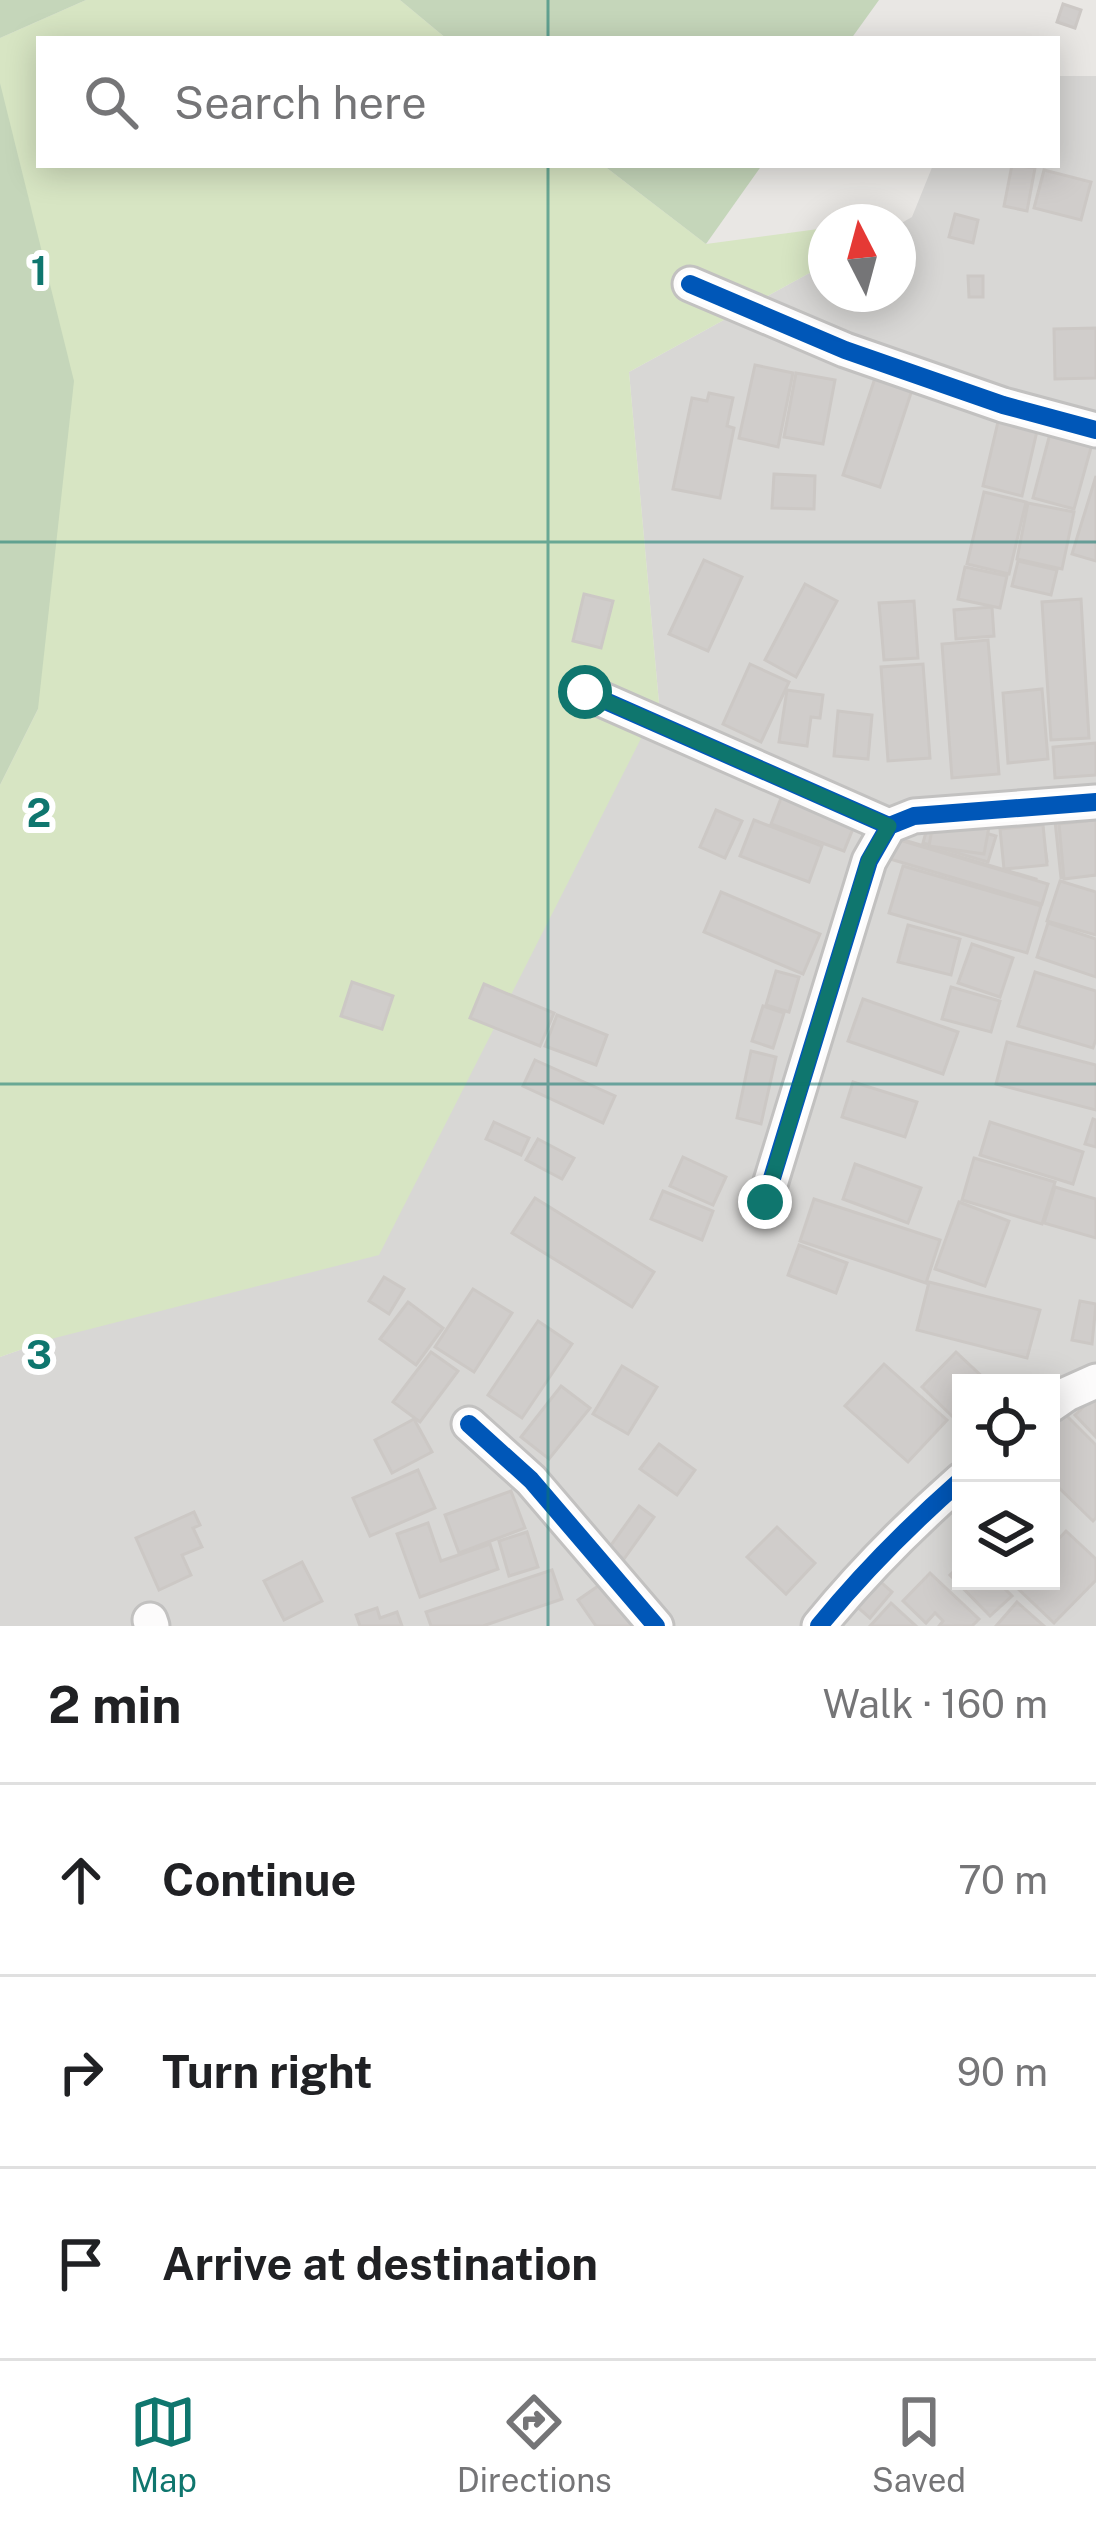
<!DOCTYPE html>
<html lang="en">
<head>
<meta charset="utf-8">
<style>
	body { margin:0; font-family:"Public Sans",sans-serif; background:#f2f2f2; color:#202124 }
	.controls { position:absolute; right:36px; bottom:36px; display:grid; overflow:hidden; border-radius:0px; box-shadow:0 6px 30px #0003 }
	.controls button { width:108px; height:108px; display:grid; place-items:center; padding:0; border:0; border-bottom:3px solid #e0e0e0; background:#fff; color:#202124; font:60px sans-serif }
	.compass { position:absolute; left:808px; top:204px; width:108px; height:108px; border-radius:50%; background:#fff; box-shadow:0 6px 30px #0003; rotate:354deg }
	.stop { position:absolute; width:36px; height:36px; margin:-27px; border:9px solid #0f766e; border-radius:50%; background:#fff }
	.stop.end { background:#0f766e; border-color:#fff; box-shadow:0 3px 12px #0008 }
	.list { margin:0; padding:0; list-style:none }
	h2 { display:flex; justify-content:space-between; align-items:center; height:156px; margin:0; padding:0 48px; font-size:51px }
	h2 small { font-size:39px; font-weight:400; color:#757577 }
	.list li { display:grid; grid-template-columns:78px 1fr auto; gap:36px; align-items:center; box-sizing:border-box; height:192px; padding:0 48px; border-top:3px solid #e0e0e0 }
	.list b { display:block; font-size:45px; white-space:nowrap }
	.list em { font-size:39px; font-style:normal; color:#757577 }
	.icon { flex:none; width:66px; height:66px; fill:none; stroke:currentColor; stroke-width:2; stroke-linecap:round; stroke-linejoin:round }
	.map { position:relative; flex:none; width:1096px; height:1626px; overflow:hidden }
	.search { position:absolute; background:#fff; box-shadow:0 6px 30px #0003; left:36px; right:36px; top:36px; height:132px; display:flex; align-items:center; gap:30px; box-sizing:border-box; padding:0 42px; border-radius:0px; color:#757577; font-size:45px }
	.sheet { height:732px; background:#fff }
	nav { display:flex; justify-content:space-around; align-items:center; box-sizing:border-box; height:168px; border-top:3px solid #e0e0e0; background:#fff; font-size:33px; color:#757577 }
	nav a { display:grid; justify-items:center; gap:6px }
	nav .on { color:#0f766e }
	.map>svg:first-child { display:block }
	.residential { fill:#d8d7d5; fill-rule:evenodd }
	.grass { fill:#d7e5c3 }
	.forest { fill:#c5d6ba }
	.building { fill:#d0cdcb; stroke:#ccc8c5; stroke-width:3 }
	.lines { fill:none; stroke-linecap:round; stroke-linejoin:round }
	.street-casing { stroke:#c2c1c0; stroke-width:39 }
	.street { stroke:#fcfbfb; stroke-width:33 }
	.cycleway-casing { stroke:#fff; stroke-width:26 }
	.cycleway { stroke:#0057b8; stroke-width:18 }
	.route { stroke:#0f766e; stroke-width:15 }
	.grid { fill:none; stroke:#0f766e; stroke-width:3; stroke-opacity:0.55 }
	.grid-label { font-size:39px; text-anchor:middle; font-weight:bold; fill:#0f766e; stroke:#fff; stroke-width:12; stroke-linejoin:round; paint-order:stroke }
</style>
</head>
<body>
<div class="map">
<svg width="1096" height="1626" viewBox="0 0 1096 1626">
	<rect width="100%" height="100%" fill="#e9e7e4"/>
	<!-- residential -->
	<path class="residential" d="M 1057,76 L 1096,76 L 1096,1626 L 0,1626 L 0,1357 L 51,1339 L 659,703 L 629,372 L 826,264 L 826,294 L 898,294 L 898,225 L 912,217 L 933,165 L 1057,165 ZM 961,1383 L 1051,1383 L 1051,1581 L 961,1581 Z"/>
	<!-- grass -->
	<polygon class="grass" points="86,0 400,0 447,39 39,39 39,165 603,165 706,244 826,228 826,264 629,372 659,703 379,1255 51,1339 0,1357 0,785 38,709 0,83 0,38"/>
	<!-- forest -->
	<g class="forest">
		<polygon points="0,0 86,0 0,38"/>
		<polygon points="400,0 879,0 851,39 447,39"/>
		<polygon points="0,83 74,381 38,709 0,785"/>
		<polygon points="603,165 762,165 706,244"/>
	</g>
	<!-- building -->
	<g class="building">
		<polygon points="1063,4 1081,10 1075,28 1057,22"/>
		<polygon points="1012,165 1035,168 1027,211 1004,206"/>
		<polygon points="1044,170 1091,182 1081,220 1034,208"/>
		<polygon points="955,214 978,220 973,243 949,237"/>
		<polygon points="968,276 983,276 983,297 969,297"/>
		<polygon points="1096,328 1096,378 1055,379 1054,329"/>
		<polygon points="755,365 793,373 778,447 739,438"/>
		<polygon points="878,369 915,381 880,487 843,475"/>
		<polygon points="796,373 835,380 823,444 784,437"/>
		<polygon points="709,393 733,398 727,426 734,428 720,498 673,489 692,398 707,401"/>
		<polygon points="1001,409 1040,418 1022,496 983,486"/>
		<polygon points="1052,426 1094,437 1074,509 1033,498"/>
		<polygon points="774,474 815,476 814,509 772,508"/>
		<polygon points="1096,476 1096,561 1072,554"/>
		<polygon points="984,492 1026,502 1009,574 967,564"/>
		<polygon points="1028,503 1074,512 1062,569 1017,559"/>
		<polygon points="704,560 742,577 708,651 669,634"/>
		<polygon points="1018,561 1057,570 1051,595 1012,586"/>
		<polygon points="965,567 1007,576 1000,608 958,599"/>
		<polygon points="805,584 837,601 796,677 765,660"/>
		<polygon points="584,594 613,601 601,648 573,641"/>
		<polygon points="1081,599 1089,738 1051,740 1042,602"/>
		<polygon points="914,601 918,658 884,660 879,603"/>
		<polygon points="992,607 994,636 956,639 954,610"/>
		<polygon points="988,640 999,774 952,778 942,644"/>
		<polygon points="750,664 789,682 761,742 723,724"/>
		<polygon points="923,664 930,758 888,761 881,667"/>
		<polygon points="1042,689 1048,759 1008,763 1003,693"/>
		<polygon points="787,690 823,695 820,718 811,717 807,746 779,742"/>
		<polygon points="838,711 872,715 868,759 834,756"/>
		<polygon points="1096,743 1096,775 1055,778 1053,747"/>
		<polygon points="783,793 856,821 844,851 771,824"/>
		<polygon points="716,810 742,821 725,858 700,847"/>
		<polygon points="930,817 996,836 988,862 923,843"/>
		<polygon points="1040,817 1047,861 1006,867 1000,823"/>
		<polygon points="1096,817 1096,875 1061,878 1055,821"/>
		<polygon points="934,818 989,827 984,854 929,846"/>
		<polygon points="754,820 822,846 809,882 740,856"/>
		<polygon points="1096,820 1096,875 1064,879 1059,824"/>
		<polygon points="1043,825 1047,865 1004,869 1000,829"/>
		<polygon points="897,838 1036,879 1030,898 891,858"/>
		<polygon points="896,839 1048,884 1042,904 890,859"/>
		<polygon points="903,866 1041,906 1027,953 889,913"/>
		<polygon points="1060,881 1096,892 1096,935 1047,921"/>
		<polygon points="721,892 820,934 803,974 704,932"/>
		<polygon points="1048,923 1096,939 1096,977 1037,957"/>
		<polygon points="908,925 960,939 951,975 898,962"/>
		<polygon points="972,944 1013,958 1000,997 958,983"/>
		<polygon points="776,971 799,977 789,1012 766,1005"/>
		<polygon points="1035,972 1096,991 1096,1039 1093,1048 1018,1026"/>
		<polygon points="352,982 393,996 382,1029 341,1016"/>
		<polygon points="484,984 554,1013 540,1046 470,1018"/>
		<polygon points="951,987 1000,1001 991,1032 942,1019"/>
		<polygon points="863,999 958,1032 943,1074 848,1041"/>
		<polygon points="763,1006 784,1013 773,1048 752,1041"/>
		<polygon points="557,1015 607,1035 596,1065 545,1046"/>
		<polygon points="1007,1042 1096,1065 1096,1110 996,1084"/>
		<polygon points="751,1051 776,1057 761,1124 737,1118"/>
		<polygon points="535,1060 615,1096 603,1123 523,1086"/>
		<polygon points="853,1082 917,1102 905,1137 842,1117"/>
		<polygon points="1093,1119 1096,1120 1096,1147 1085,1144"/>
		<polygon points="494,1122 529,1138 521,1155 486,1139"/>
		<polygon points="990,1122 1083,1152 1073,1184 980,1155"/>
		<polygon points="538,1139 574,1158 562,1179 526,1160"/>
		<polygon points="683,1157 726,1177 713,1205 670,1186"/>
		<polygon points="974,1158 1055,1182 1042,1224 962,1200"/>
		<polygon points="855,1164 921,1188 908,1223 843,1199"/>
		<polygon points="1055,1187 1096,1199 1096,1238 1044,1223"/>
		<polygon points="663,1191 713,1211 702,1240 651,1219"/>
		<polygon points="535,1198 654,1272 632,1307 512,1233"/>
		<polygon points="814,1199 940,1240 926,1283 800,1241"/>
		<polygon points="959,1202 1009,1221 985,1286 935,1269"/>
		<polygon points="799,1245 847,1263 836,1293 788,1275"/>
		<polygon points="384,1277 404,1289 389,1314 369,1301"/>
		<polygon points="929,1282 1040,1310 1027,1358 917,1330"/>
		<polygon points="473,1289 512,1313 474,1372 435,1347"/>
		<polygon points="1080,1301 1096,1304 1092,1344 1072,1340"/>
		<polygon points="408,1302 443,1328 416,1365 380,1339"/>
		<polygon points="538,1321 572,1344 522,1418 488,1395"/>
		<polygon points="431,1352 458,1371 420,1422 393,1402"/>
		<polygon points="956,1352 989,1383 961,1383 961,1415 956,1420 922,1387"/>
		<polygon points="884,1364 947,1420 908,1462 845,1406"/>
		<polygon points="622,1366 657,1387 628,1434 593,1414"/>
		<polygon points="561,1386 590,1408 549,1459 521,1437"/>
		<polygon points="1096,1395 1096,1437 1075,1415"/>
		<polygon points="1060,1409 1096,1445 1096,1518 1093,1521 1051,1480 1051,1417"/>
		<polygon points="414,1419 432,1452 392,1473 375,1440"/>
		<polygon points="659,1444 695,1470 677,1495 640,1469"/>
		<polygon points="418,1470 435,1508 370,1536 353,1498"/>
		<polygon points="511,1491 525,1528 459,1553 445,1515"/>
		<polygon points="639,1506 654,1517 624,1559 609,1548"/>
		<polygon points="194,1512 200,1525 193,1528 202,1547 182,1555 191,1575 159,1590 136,1538"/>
		<polygon points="428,1523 441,1561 490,1544 498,1569 420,1597 397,1534"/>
		<polygon points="777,1527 815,1563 786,1594 747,1557"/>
		<polygon points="1066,1531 1096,1559 1096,1580 1054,1623 1014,1585 1018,1581 1051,1581 1051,1547"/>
		<polygon points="527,1532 538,1567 509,1576 499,1541"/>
		<polygon points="302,1562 322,1601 284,1620 264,1581"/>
		<polygon points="961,1564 961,1581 997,1581 1012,1596 990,1616 950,1575"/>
		<polygon points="552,1570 562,1599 483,1626 431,1626 426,1612"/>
		<polygon points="930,1573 979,1619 972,1626 939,1626 943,1621 935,1613 926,1623 903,1601"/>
		<polygon points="611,1577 646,1626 596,1626 578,1600"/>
		<polygon points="875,1577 892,1592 870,1618 853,1603"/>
		<polygon points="1017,1602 1044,1626 996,1626"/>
		<polygon points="891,1603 916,1626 870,1626"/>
		<polygon points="377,1608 380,1618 397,1612 402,1626 360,1626 356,1615"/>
	</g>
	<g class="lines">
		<!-- street casing -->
		<g class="street-casing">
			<g id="street">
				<polyline points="690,284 845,350 1003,405 1096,430"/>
				<polyline points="585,692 889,826"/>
				<polyline points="765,1201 869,861 889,826 914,816 1096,802"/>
				<polyline points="1051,1405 1067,1394 1096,1381"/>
				<polyline points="469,1424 531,1480 656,1626"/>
				<polyline points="150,1620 152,1626"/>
				<path d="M 819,1626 C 862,1573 910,1525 961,1480"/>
			</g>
		</g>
		<!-- street -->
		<use href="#street" class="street"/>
		<!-- cycleway casing -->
		<g class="cycleway-casing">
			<g id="cycleway">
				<polyline points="690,284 845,350 1003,405 1096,430"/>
				<polyline points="585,692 889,826"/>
				<polyline points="765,1201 869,861 889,826 914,816 1096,802"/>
				<polyline points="469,1424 531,1480 656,1626"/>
				<path d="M 819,1626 C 862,1573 910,1525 961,1480"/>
			</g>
		</g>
		<!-- cycleway -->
		<use href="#cycleway" class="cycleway"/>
	</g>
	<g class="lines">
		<!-- route -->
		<polyline class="route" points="585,692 889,826 869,860 765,1202"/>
	</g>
	<!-- grid -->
	<path class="grid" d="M 548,0 L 548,39M 548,165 L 548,1626M 0,542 L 1096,542M 0,1084 L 1096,1084"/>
	<g class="grid-label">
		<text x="39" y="285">1</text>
		<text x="39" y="827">2</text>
		<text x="39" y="1369">3</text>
	</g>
</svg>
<div class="controls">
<button><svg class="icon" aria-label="locate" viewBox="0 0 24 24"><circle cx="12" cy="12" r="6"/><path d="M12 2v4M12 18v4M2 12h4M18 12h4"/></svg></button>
<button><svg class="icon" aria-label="layers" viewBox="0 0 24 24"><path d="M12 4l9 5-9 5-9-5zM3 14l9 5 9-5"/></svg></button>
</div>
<svg class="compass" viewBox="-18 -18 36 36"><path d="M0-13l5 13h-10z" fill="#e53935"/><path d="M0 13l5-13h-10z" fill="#757577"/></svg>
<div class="stop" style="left:585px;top:692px"></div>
<div class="stop end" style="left:765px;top:1202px"></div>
<div class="search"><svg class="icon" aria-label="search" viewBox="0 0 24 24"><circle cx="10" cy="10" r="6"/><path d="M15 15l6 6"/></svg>Search here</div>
</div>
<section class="sheet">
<h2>2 min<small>Walk · 160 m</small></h2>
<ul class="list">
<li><svg class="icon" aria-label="ahead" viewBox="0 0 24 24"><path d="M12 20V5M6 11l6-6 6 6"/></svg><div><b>Continue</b></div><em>70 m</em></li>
<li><svg class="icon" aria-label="right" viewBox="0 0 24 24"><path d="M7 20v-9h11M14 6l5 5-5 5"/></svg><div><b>Turn right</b></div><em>90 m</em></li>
<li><svg class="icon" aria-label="arrive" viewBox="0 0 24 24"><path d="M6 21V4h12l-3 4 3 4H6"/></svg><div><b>Arrive at destination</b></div></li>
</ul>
</section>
<nav>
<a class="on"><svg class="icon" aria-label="map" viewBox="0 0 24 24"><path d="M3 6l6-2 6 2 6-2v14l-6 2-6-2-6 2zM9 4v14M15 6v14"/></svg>Map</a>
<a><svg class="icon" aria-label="directions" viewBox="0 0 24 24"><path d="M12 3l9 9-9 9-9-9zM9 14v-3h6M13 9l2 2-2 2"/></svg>Directions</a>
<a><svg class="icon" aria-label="saved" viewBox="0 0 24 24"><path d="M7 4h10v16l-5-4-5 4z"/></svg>Saved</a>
</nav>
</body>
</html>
